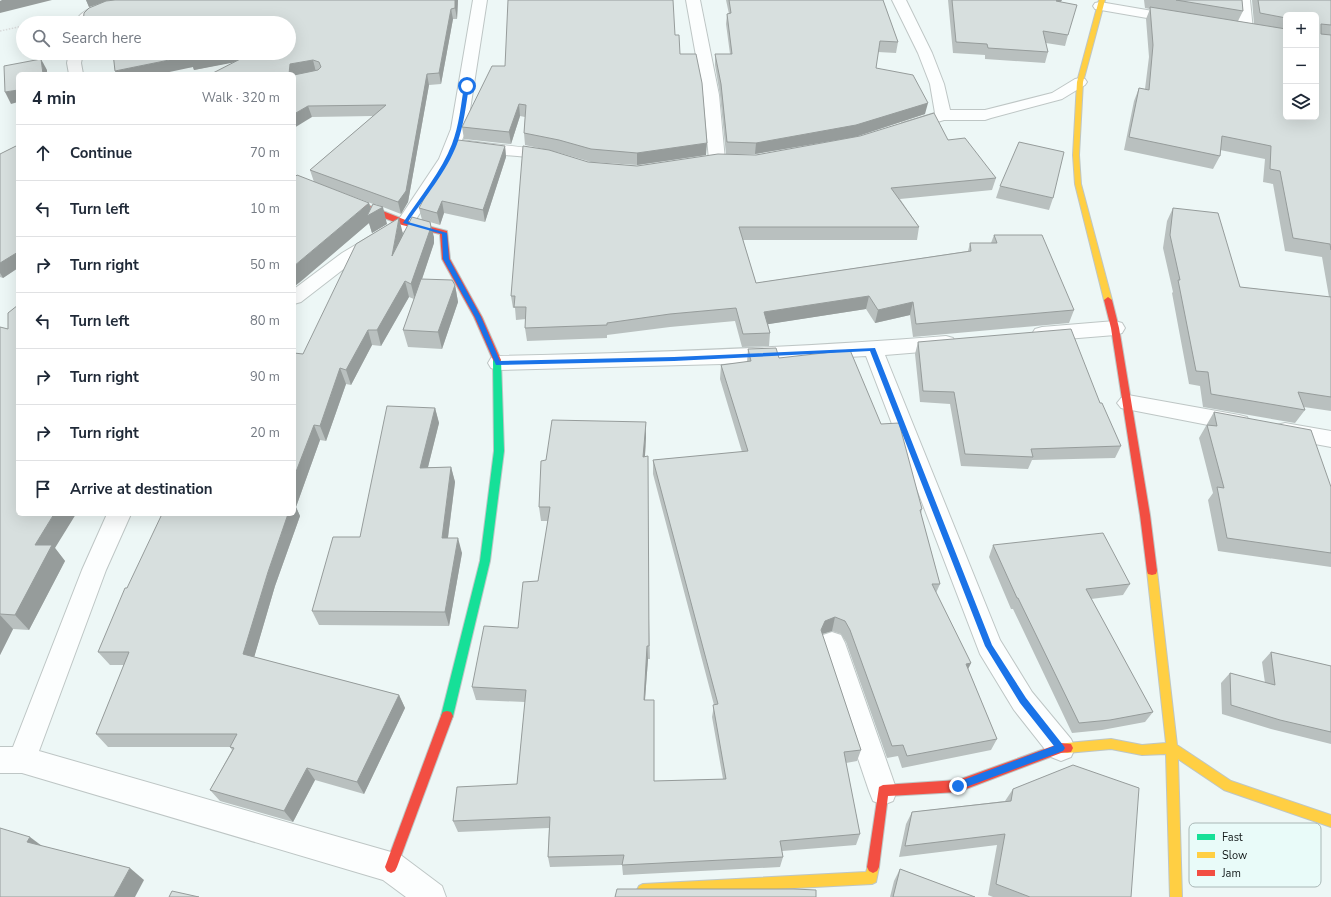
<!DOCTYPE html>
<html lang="en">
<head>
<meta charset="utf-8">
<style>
	body { margin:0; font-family:"Nunito Sans",sans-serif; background:#f6f6f7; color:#1f2937 }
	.controls { position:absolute; right:12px; top:12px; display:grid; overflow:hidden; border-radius:6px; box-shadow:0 4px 16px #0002 }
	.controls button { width:36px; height:36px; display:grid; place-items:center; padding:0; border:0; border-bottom:1px solid #e0e1e3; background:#fff; color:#1f2937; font:20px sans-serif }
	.stop { position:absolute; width:12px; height:12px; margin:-9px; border:3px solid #1a73e8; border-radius:50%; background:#fff }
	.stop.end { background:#1a73e8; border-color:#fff; box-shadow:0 1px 4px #0008 }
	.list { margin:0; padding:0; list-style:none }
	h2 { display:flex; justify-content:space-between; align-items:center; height:52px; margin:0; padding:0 16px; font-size:17px }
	h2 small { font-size:13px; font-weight:400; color:#747a83 }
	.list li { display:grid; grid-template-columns:26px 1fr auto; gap:12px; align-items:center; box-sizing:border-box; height:56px; padding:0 16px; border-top:1px solid #e0e1e3 }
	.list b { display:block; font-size:15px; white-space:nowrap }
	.list em { font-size:13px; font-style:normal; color:#747a83 }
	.icon { flex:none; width:22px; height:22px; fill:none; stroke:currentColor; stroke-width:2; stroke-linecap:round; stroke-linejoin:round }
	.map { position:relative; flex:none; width:1331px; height:897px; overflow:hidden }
	.search { position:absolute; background:#fff; box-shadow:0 4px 16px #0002; left:16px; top:16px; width:280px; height:44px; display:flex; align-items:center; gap:10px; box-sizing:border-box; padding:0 14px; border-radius:22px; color:#747a83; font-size:15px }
	.panel { position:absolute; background:#fff; box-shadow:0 4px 16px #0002; left:16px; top:72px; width:280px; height:444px; border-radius:6px }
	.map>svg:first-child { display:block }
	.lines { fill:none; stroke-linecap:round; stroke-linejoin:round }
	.street-casing { stroke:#bec6c5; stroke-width:2 }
	.fast-casing { stroke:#bec6c5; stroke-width:2 }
	.slow-casing { stroke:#bec6c5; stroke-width:2 }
	.jam-casing { stroke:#bec6c5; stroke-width:2 }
	.path { stroke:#d9dbdb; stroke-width:1.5; stroke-dasharray:1.5 1.5; stroke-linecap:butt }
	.street { fill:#fcfefe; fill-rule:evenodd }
	.fast { fill:#16e098; fill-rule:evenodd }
	.slow { fill:#ffcf43; fill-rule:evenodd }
	.jam { fill:#f24e42; fill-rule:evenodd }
	.wall { fill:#b9c0bf; fill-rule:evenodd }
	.shaded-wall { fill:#969c9b }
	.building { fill:#d7dfde; stroke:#969c9b }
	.route { fill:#1a73e8 }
	.key { fill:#e9fbf9; stroke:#a9b7b6; stroke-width:1 }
	.key-label { font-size:11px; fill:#131919 }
</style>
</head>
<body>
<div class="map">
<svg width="1331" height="897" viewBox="0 0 1331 897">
	<rect width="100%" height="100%" fill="#edf7f6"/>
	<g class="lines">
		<!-- street casing -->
		<g class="street-casing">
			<g id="street">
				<path d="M 126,0 L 166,0 L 164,3 L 159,4 C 142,6 97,7 88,23 L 74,23 C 84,5 107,3 126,0 Z"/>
				<path d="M 473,0 L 487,0 L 467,129 L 462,140 C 494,145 527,146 558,154 L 560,157 L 558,160 C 547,163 538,158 527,157 C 504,155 482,153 459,150 L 455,159 L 411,227 L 354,261 L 301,302 L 294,304 L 294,289 L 342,253 L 399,219 L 439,159 L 451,129 Z"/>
				<polygon points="686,0 700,0 719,95 725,160 723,163 717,165 711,163 709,160 703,95"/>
				<polygon points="892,0 906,0 932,53 944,84 950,110 985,110 1052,93 1075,79 1080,78 1085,79 1087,82 1085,85 1062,99 991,118 985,120 944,120 908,131 902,129 900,126 902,123 935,113 930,84 918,53"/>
				<polygon points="1236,0 1250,0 1253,30 1251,33 1246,34 1241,33 1239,30"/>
				<polygon points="1100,2 1176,15 1181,16 1183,19 1181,22 1176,23 1095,9 1093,6 1095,3"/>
				<polygon points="69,53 83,53 81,63 83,74 69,74 67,63"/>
				<polygon points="1115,321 1122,323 1125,328 1122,333 1115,335 1042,341 1035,339 1032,334 1035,329 1042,327"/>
				<path d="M 946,336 L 953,338 L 956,343 L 953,348 L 946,350 L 885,355 L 1000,640 L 1032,692 L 1071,739 L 1075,748 L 1071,757 L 1061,761 L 1051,757 L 1014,710 L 980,654 L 866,356 L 722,364 L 498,370 L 491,368 L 488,363 L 491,358 L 498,356 C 648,353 797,348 946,336 Z"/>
				<polygon points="1128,395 1239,415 1247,417 1250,423 1247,429 1239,431 1121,408 1117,403 1121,398"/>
				<polygon points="1285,423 1331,431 1331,447 1277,437 1274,431 1277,425"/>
				<polygon points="107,514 131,514 106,570 39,751 391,852 402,856 442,886 446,897 406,897 383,880 22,773 0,773 0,747 13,747 82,570"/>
				<polygon points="832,632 841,635 845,643 897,791 893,801 883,805 873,801 869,791 819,643 823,635"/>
			</g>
		</g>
		<!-- fast casing -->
		<g class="fast-casing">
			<polygon id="fast" points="497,357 501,360 504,451 490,561 453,716 451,720 447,721 443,720 441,716 480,561 494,451 493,360"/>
		</g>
		<!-- slow casing -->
		<g class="slow-casing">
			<g id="slow">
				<polygon points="1099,0 1105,0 1083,82 1079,155 1081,184 1112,300 1108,303 1104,300 1075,184 1073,155 1077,82"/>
				<polygon points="1152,567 1156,568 1157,571 1177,745 1231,781 1331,815 1331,827 1224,790 1178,759 1182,897 1170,897 1166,754 1142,755 1111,749 1067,753 1063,752 1061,748 1063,744 1067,743 1111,739 1142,745 1166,743 1147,571 1148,568"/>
				<polygon points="873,861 877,863 879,867 876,882 872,884 643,896 639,894 637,890 639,886 643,884 866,872 869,863"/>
			</g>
		</g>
		<!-- jam casing -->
		<g class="jam-casing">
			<g id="jam">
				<polygon points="354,202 360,202 408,221 447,231 450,259 482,317 501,360 500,362 497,363 493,360 474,317 442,259 440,234 402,225 354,206"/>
				<polygon points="1108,297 1112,300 1119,328 1150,515 1157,571 1156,574 1152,575 1148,574 1147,571 1140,515 1111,328 1104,300"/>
				<polygon points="447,711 451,712 453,716 397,867 395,871 391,873 387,871 385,867 441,716 443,712"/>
				<polygon points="1061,743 1071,744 1073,748 1071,752 1061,753 958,792 888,796 879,867 877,871 873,873 869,871 867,867 879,787 883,785 958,780"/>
			</g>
		</g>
		<!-- path -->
		<polyline class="path" points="0,31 23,26"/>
		<!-- street -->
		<use href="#street" class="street"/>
		<!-- fast -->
		<use href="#fast" class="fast"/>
		<!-- slow -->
		<use href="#slow" class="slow"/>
		<!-- jam -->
		<use href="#jam" class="jam"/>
	</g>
	<!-- wall -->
	<g class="wall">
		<polygon points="86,0 458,0 457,19 453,19 441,84 429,85 408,202 401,214 375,204 387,224 372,233 369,223 298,284 369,203 371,208 373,204 314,182 310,170 373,116 312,117 233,62 194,70 193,67 116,74 289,53 100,4 89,7"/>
		<polygon points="726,0 891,0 883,0 898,42 896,53 878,52 876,68 925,114 855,137 755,154 726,154 720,95 715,65 715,54 730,54 726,24 727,14 729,14"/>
		<polygon points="948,0 1062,0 1060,2 1068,35 1065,46 1046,43 1048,52 1045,63 985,59 985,55 953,53"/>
		<path d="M 1144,0 L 1242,0 L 1243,11 L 1238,21 L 1254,24 L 1252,0 L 1331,0 L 1331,411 L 1304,407 L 1305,410 L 1295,423 L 1203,407 L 1200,386 L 1189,384 L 1172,293 L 1173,292 L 1163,248 L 1167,221 L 1173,208 L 1240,287 L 1329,297 L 1322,257 L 1285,251 L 1273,184 L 1263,182 L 1265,159 L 1220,150 L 1220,156 L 1213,169 L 1124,150 L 1134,101 L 1139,88 L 1145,89 L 1149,57 L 1146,19 L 1150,9 L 1145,8 ZM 1286,15 L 1316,15 L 1286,117 Z"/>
		<polygon points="675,35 706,155 637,165 591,162 560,153 552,151 588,162 637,166 756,155 948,140 996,178 992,190 900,199 919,227 917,240 743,240 756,283 968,251 970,243 991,243 994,235 1074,310 1069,323 913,337 910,315 875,323 866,309 768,324 770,333 769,346 742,347 735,321 670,327 607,335 607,338 527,341 525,328 526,319 516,320 515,308 513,308 511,296 543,149 525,145 524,133 525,117 520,116 511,144 464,139 462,127 505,66"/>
		<polygon points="18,145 18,268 3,278 0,277 0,154"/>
		<polygon points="505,146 506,157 485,222 444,213 440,225 430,222 434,243 422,279 455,285 458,302 442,349 408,347 403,330 414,299 409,297 381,346 372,345 351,385 346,384 326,441 320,440 296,507 300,516 275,586 254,657 399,695 405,708 364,794 315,780 293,822 220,801 210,790 232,750 230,747 108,747 96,734 124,665 110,665 98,652 127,588 303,354 403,234 402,236 422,220 419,208"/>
		<polygon points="1000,186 1053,198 1049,210 996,198"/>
		<polygon points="0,327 55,548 65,561 29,630 13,629 0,655"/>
		<polygon points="918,342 1100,403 1121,446 1115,458 1032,460 1028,469 961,466 950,404 920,402 915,354"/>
		<polygon points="748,349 779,358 881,424 922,509 921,514 940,584 936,593 971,663 968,669 997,739 991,750 902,768 898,756 887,758 846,642 841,634 832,631 822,634 861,750 857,761 846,763 860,834 856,845 782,851 783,857 780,867 623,875 622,865 550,867 548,857 549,828 458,832 453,821 517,784 525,702 476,700 472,687 518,628 538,581 548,521 541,521 539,507 546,460 646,422 646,437 645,456 650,659 648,659 645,700 654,700 654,781 723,779 712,717 714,705 653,474 653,460 742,452 720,379 721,365 747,362"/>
		<polygon points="435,408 439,423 428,467 451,467 455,482 448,538 462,553 449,626 319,625 312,611 360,537"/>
		<polygon points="1214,412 1331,487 1331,567 1218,551 1208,500 1213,493 1199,438"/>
		<polygon points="993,545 1130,584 1123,595 1091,599 1153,712 1145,722 1102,730 1072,733 1013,609 1011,609 989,557"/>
		<polygon points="1271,652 1331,666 1331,744 1271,729 1222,714 1221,683 1230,673 1265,683 1262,662"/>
		<polygon points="1013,789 1131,897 993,897 988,895 997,845 899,857 906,824 912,812 1005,801"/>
		<polygon points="900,869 975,897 890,897 894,881"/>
	</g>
	<!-- shaded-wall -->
	<g class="shaded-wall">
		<polygon points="2,0 52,0 0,13 0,1"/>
		<polygon points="86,0 117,0 104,2 89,7"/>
		<polygon points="455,0 458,0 457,19 455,8"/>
		<polygon points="1057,0 1062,0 1053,12 1056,1"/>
		<polygon points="451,9 453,19 441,84 439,73"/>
		<polygon points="221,53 272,53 273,55 194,70 193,67 160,74 116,74 115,71 189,56"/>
		<polygon points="41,59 47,70 47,74 43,74"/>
		<polygon points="313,60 316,72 294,75 294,74 289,74 290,64"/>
		<polygon points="427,74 429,85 408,202 401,214 398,202"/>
		<polygon points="18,90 18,102 11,104 5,92"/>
		<polygon points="928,103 925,114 855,137 755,154 756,143"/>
		<polygon points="519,104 520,116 511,144 509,132"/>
		<polygon points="308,106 312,117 294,128 294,114"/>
		<polygon points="707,143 706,155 637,165 637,153"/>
		<polygon points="505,146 506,157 485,222 483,210"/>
		<polygon points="442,201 444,213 440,225 437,213"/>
		<polygon points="369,203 372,213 383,207 387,224 372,233 369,223 294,287 294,266"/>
		<polygon points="399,218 403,234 396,272 392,256"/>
		<polygon points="430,222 434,237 434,243 415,300 411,284"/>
		<polygon points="18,252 18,268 3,278 0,273 0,263"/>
		<polygon points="405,281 409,297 381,346 377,330"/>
		<polygon points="455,285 458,302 442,349 438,332"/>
		<polygon points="869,296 866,309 763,325 764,312"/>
		<polygon points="913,302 910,315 875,323 878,310"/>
		<polygon points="368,330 372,345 351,385 346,370"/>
		<polygon points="340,368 346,384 326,441 320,426"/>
		<polygon points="435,408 439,423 424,483 420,468"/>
		<polygon points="646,422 646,437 644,471 643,457"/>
		<polygon points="314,425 320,440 296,507 300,516 275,586 251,668 243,654 268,572 288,514 294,514 294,477"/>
		<polygon points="451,467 455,482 446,552 442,538"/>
		<polygon points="54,514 76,514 55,548 65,561 29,630 15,615 35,545"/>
		<polygon points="458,538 462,553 449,626 445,612"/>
		<polygon points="0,615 13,629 0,655"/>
		<polygon points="835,617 832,631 822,634 821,630 825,621"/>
		<polygon points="647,646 648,659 644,712 644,700"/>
		<polygon points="971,663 965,675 966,664"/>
		<polygon points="399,695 405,708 364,794 357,782"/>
		<polygon points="307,768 315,780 293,822 284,811"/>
		<polygon points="30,837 46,849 27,842"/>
		<polygon points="130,868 144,880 135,897 114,897"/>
	</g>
	<!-- building -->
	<g class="building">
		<polygon points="115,0 455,0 455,8 451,9 439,73 427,74 406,191 398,202 310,170 386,105 308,106 294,114 294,75 318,70 321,67 319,62 313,60 290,64 289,74 211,74 252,53 289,53 289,23 83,23 84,13 89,8 106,1"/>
		<polygon points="508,0 673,0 675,35 679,35 680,54 696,54 702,83 707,143 637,153 591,149 559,140 524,133 526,105 519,104 509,132 462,127 492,66 505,66"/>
		<polygon points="729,0 883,0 898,42 880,41 876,68 913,75 928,103 856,125 756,143 727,142 721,84 715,54 732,54 727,14 731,13"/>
		<polygon points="952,0 1057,0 1056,1 1077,5 1068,35 1043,31 1048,52 988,48 987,44 956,42"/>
		<polygon points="1176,0 1242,0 1243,11"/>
		<polygon points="1258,0 1331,0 1331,25 1321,24 1321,34 1331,35 1331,250 1330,244 1293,238 1280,171 1270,169 1271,146 1222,136 1220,156 1129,137 1139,88 1149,90 1153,45 1150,7 1286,29 1286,117 1316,117 1316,15 1286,15 1286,18 1260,13"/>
		<polygon points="113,53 221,53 190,59 189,56 115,71"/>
		<polygon points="41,59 43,74 18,74 18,90 5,92 4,66"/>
		<polygon points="934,113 948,140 965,138 996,178 891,188 919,227 739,227 756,283 971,251 970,243 997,243 994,235 1042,235 1074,310 916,324 913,302 878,310 869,296 764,312 770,333 743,334 736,308 670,314 607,323 607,325 525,328 526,307 514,307 515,296 511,296 523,146 549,150 588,162 637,166 718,154 756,155 860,136"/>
		<polygon points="458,140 505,146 483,210 442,201 437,213 419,208 437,175"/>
		<polygon points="1019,142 1064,152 1053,198 1000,186"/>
		<polygon points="18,145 18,252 0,263 0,154"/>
		<polygon points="297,175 369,203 294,266 294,177 295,177"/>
		<polygon points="373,204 383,207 367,216"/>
		<polygon points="1173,208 1218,213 1240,287 1331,297 1331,397 1298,392 1305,410 1211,394 1208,372 1196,371 1178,280 1180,280 1170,235"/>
		<polygon points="412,217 430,222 431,227 411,284 405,281 377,330 368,330 346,370 340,368 320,426 314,425 294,477 294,353 303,354 356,244 399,218 392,256"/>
		<polygon points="421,279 452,280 455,285 438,332 403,330"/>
		<polygon points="18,305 18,514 54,514 35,545 52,545 15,615 0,614 0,327 8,329 8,313"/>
		<polygon points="1071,329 1100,403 1102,403 1121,446 1031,449 1033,457 965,454 954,392 923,391 918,342"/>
		<polygon points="776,348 779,358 850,350 881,424 899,423 922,509 920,510 940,584 932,584 971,663 966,664 997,739 907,756 903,745 892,746 850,630 845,621 835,617 825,621 821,630 861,750 844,752 860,834 780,841 783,857 622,865 624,855 548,857 550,817 453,821 457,787 517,784 526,690 472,687 484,626 518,628 523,582 538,581 550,507 539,507 541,461 546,460 552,420 646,422 643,457 648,456 649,646 647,646 644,700 654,700 654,781 726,779 713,705 718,704 653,460 748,451 721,365 751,361 748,349"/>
		<polygon points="387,406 435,408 420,468 451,467 442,538 458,538 445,612 312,611 333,537 360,537"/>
		<polygon points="1214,412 1311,430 1331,487 1331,553 1227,538 1217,487 1224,488 1207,425 1217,426"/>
		<polygon points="162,514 288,514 268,572 243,654 399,695 357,782 307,768 284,811 210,790 234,748 230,747 237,734 96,734 129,652 98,652 125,588 127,588"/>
		<polygon points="1103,533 1130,584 1086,589 1153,712 1110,720 1079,723 1018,598 1017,598 993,545"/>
		<polygon points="1271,652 1331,666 1331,732 1280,720 1231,705 1230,673 1275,685"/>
		<polygon points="1073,765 1139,788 1131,897 1030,897 996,884 1005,834 905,846 912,812 1011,801 1013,789"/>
		<polygon points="0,828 30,837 27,842 130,868 114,897 0,897"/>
		<polygon points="900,869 975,897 893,897"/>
		<polygon points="617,889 794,889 816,890 816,897 615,897"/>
		<polygon points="172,891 199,897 169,897"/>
	</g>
	<!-- route -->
	<path class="route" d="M 467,85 L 469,86 C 466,105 464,125 457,144 C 447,171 424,198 408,222 L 447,233 L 449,259 L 481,317 L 500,361 L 674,357 L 875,348 L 992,645 L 1026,698 L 1063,745 L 1065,748 L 1063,751 L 958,790 L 955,789 L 953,786 L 955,783 L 1054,746 L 1020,703 L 985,646 L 870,351 L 674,361 L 496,365 L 475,317 L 443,259 L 442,234 L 403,223 C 419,198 442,171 452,144 C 459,126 461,105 464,86 Z"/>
	<!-- legend -->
	<rect x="1189" y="823" width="132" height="64" rx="6" class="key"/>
	<rect x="1197" y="834" width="18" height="6" fill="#16e098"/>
	<rect x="1197" y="852" width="18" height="6" fill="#ffcf43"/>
	<rect x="1197" y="870" width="18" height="6" fill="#f24e42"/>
	<g class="key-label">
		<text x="1222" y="841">Fast</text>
		<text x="1222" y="859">Slow</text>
		<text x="1222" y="877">Jam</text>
	</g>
</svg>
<div class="controls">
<button>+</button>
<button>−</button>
<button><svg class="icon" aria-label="layers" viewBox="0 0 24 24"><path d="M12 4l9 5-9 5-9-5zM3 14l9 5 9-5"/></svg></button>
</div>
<div class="stop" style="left:467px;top:86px"></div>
<div class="stop end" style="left:958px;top:786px"></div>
<div class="search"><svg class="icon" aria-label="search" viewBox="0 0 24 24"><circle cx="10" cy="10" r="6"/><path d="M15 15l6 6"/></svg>Search here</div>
<section class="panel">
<h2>4 min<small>Walk · 320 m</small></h2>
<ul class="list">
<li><svg class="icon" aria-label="ahead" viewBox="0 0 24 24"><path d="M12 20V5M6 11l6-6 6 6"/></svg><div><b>Continue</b></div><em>70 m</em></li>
<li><svg class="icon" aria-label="left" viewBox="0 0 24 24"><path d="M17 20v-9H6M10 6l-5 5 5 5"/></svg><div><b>Turn left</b></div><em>10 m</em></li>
<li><svg class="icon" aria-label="right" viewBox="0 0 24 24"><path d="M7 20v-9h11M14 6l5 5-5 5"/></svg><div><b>Turn right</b></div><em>50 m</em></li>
<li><svg class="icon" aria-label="left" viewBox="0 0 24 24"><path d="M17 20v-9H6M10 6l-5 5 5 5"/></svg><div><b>Turn left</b></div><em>80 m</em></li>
<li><svg class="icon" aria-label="right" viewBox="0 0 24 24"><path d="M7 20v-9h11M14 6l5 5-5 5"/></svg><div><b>Turn right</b></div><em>90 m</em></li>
<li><svg class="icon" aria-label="right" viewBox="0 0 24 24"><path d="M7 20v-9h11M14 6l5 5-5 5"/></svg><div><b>Turn right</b></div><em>20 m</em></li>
<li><svg class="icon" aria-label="arrive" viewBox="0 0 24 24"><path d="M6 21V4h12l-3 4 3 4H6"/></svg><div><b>Arrive at destination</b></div></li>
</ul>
</section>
</div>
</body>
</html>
